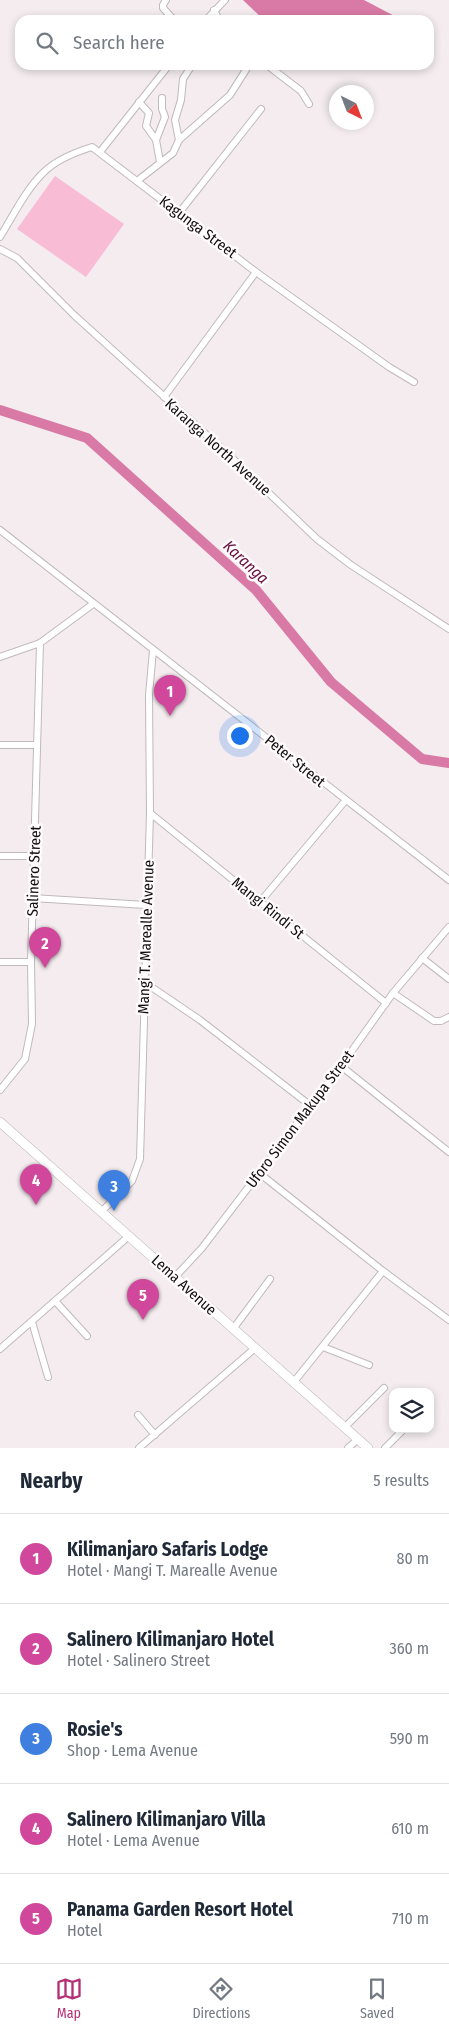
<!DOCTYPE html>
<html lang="en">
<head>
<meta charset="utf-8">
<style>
	body { margin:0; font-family:"Fira Sans Condensed",sans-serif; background:#f2f2f3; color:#1f2937 }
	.controls { position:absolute; right:15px; bottom:15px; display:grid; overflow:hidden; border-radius:10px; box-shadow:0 2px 8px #0003 }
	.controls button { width:45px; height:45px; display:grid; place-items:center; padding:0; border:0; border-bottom:1px solid #e0e1e3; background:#fff; color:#1f2937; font:25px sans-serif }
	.compass { position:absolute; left:329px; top:85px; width:45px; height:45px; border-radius:50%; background:#fff; box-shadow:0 2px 8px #0003; rotate:138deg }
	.you { position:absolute; left:239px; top:735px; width:18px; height:18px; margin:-12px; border:4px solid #fff; border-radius:50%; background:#1a73e8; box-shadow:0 0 0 8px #1a73e833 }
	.badge { display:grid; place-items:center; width:32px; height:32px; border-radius:50%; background:#b32f76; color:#fff; font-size:16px; font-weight:700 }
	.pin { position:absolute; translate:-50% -41px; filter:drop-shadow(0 1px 2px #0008) }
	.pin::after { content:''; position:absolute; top:26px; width:18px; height:15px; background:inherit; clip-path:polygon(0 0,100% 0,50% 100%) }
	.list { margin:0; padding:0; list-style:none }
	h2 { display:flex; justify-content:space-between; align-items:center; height:65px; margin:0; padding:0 20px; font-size:21px }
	h2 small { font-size:16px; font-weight:400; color:#747a83 }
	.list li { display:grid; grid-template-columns:32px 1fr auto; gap:15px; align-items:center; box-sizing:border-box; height:90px; padding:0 20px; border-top:1px solid #e0e1e3 }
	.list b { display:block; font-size:19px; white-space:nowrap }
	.list p { margin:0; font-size:16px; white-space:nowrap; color:#747a83 }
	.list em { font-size:16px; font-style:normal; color:#747a83 }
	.icon { flex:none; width:28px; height:28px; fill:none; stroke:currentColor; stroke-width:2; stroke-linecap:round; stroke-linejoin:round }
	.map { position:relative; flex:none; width:449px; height:1448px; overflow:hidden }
	.search { position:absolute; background:#fff; box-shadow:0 2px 8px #0003; left:15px; right:15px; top:15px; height:55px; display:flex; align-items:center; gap:12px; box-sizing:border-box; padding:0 18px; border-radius:15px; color:#747a83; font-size:19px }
	.sheet { height:515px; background:#fff }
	nav { display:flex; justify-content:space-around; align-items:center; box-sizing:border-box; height:70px; border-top:1px solid #e0e1e3; background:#fff; font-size:14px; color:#747a83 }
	nav a { display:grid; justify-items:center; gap:2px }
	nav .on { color:#b32f76 }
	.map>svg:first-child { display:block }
	.green { fill:#f8bcd5 }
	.water { fill:#d87aa5 }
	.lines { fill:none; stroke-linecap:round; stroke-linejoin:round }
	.river { stroke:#d87aa5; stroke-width:10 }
	.minor-casing { stroke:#c1b9bc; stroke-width:8 }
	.secondary-casing { stroke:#c1b9bc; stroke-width:10 }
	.minor { stroke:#fff; stroke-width:6 }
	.secondary { stroke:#fff; stroke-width:9 }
	.labels { text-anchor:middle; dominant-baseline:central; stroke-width:5; stroke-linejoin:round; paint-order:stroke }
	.street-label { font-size:15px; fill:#100d0e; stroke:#fffafc }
	.water-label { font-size:16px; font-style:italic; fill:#661140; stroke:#fffafc }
</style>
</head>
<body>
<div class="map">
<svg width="449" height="1448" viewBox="0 0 449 1448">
	<rect width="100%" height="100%" fill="#f4ecef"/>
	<!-- green -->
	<polygon class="green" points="55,176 124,224 86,277 17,229"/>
	<!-- water -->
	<polygon class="water" points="243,0 364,0 402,20 264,20"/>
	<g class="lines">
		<!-- river -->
		<polyline class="river" points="0,410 87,438 256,590 331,682 422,759 449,763"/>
		<!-- minor casing -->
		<g class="minor-casing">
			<g id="minor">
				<polyline points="166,0 163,5 163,8 174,20"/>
				<polyline points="214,10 219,20"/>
				<polyline points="206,20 225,0"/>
				<polyline points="267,65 301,91 309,104"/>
				<polyline points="139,102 149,113 146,126 156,140"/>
				<polyline points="179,140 175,120 181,100 183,79 192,65"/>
				<polyline points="100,152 169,65"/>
				<polyline points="160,162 156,140 165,117 162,109 162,98"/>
				<polyline points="137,181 173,153 179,140 230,95 249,65"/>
				<polyline points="179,213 261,109"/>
				<path d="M 0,237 C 13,216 26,189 44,172 C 56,160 76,152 92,147 L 256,272 L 389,367 L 414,382"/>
				<polyline points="0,249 17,258 74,315 231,457 317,539 351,565 449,629"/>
				<polyline points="164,397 256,272"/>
				<polyline points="0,530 449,880"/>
				<polyline points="0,657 40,643 93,604"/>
				<polyline points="0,745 37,745"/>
				<polyline points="150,813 386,1003"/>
				<polyline points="0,856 35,856"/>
				<polyline points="32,898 146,905"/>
				<polyline points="260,902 345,801"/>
				<polyline points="422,958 449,979"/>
				<polyline points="0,962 31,962"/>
				<polyline points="144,982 200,1020 311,1106"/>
				<polyline points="393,993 434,1021 441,1021 449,1017"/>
				<polyline points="341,1066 449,1152"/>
				<polyline points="0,1090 25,1059 32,1024 31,962 40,643"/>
				<polyline points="259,1173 383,1271 449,1320"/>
				<polyline points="102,1211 132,1181 140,1159 150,813 149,695 153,650"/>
				<polyline points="175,1277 202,1248 341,1066 393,993 449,927"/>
				<polyline points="56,1302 87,1336"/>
				<polyline points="32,1322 48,1377"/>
				<polyline points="233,1329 270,1279"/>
				<polyline points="323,1347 369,1365"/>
				<polyline points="0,1349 129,1236"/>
				<polyline points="293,1383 383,1271"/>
				<polyline points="138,1415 155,1435"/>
				<polyline points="344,1428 384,1388"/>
				<polyline points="139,1448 254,1349"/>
				<polyline points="348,1448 358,1439"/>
				<polyline points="385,1448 404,1429"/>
			</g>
		</g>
		<!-- secondary casing -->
		<g class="secondary-casing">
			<polyline id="secondary" points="0,1122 368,1448"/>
		</g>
		<!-- minor -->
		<use href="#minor" class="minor"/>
		<!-- secondary -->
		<use href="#secondary" class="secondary"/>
	</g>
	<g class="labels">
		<!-- street labels -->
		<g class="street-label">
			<text transform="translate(198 227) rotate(37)">Kagunga Street</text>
			<text transform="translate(218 447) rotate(42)">Karanga North Avenue</text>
			<text transform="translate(295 761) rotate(39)">Peter Street</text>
			<text transform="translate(34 871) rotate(-88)">Salinero Street</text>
			<text transform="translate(268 908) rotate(39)">Mangi Rindi St</text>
			<text transform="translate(146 937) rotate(-88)">Mangi T. Marealle Avenue</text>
			<text transform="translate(300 1119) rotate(-53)">Uforo Simon Makupa Street</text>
			<text transform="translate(184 1285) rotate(42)">Lema Avenue</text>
		</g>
		<!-- water labels -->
		<g class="water-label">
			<text transform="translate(246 562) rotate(43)">Karanga</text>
		</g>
	</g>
</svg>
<div class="controls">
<button><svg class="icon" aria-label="layers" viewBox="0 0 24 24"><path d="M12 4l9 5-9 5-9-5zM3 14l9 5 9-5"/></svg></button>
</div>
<svg class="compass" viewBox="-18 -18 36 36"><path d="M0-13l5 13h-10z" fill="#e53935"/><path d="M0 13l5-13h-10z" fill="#747a83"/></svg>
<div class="you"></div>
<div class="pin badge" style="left:170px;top:716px;background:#d1479c">1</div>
<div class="pin badge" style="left:45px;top:968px;background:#d1479c">2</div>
<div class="pin badge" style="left:114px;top:1211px;background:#3f7fe0">3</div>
<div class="pin badge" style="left:36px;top:1205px;background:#d1479c">4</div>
<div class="pin badge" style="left:143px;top:1320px;background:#d1479c">5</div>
<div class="search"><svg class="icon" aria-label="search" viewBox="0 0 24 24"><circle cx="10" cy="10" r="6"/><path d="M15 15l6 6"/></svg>Search here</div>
</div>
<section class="sheet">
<h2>Nearby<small>5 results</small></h2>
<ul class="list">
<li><span class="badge" style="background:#d1479c">1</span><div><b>Kilimanjaro Safaris Lodge</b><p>Hotel · Mangi T. Marealle Avenue</p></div><em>80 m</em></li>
<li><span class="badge" style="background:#d1479c">2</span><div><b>Salinero Kilimanjaro Hotel</b><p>Hotel · Salinero Street</p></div><em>360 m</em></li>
<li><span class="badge" style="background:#3f7fe0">3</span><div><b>Rosie's</b><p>Shop · Lema Avenue</p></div><em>590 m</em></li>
<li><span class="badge" style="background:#d1479c">4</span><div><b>Salinero Kilimanjaro Villa</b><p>Hotel · Lema Avenue</p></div><em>610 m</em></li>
<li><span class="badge" style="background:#d1479c">5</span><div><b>Panama Garden Resort Hotel</b><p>Hotel</p></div><em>710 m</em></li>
</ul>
</section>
<nav>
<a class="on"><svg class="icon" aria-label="map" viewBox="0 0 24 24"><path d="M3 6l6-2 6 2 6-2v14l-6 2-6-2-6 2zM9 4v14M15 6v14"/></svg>Map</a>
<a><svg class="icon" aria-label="directions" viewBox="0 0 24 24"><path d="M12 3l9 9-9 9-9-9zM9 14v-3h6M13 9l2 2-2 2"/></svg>Directions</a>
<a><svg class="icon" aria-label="saved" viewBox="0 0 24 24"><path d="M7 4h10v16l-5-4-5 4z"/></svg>Saved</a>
</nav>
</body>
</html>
